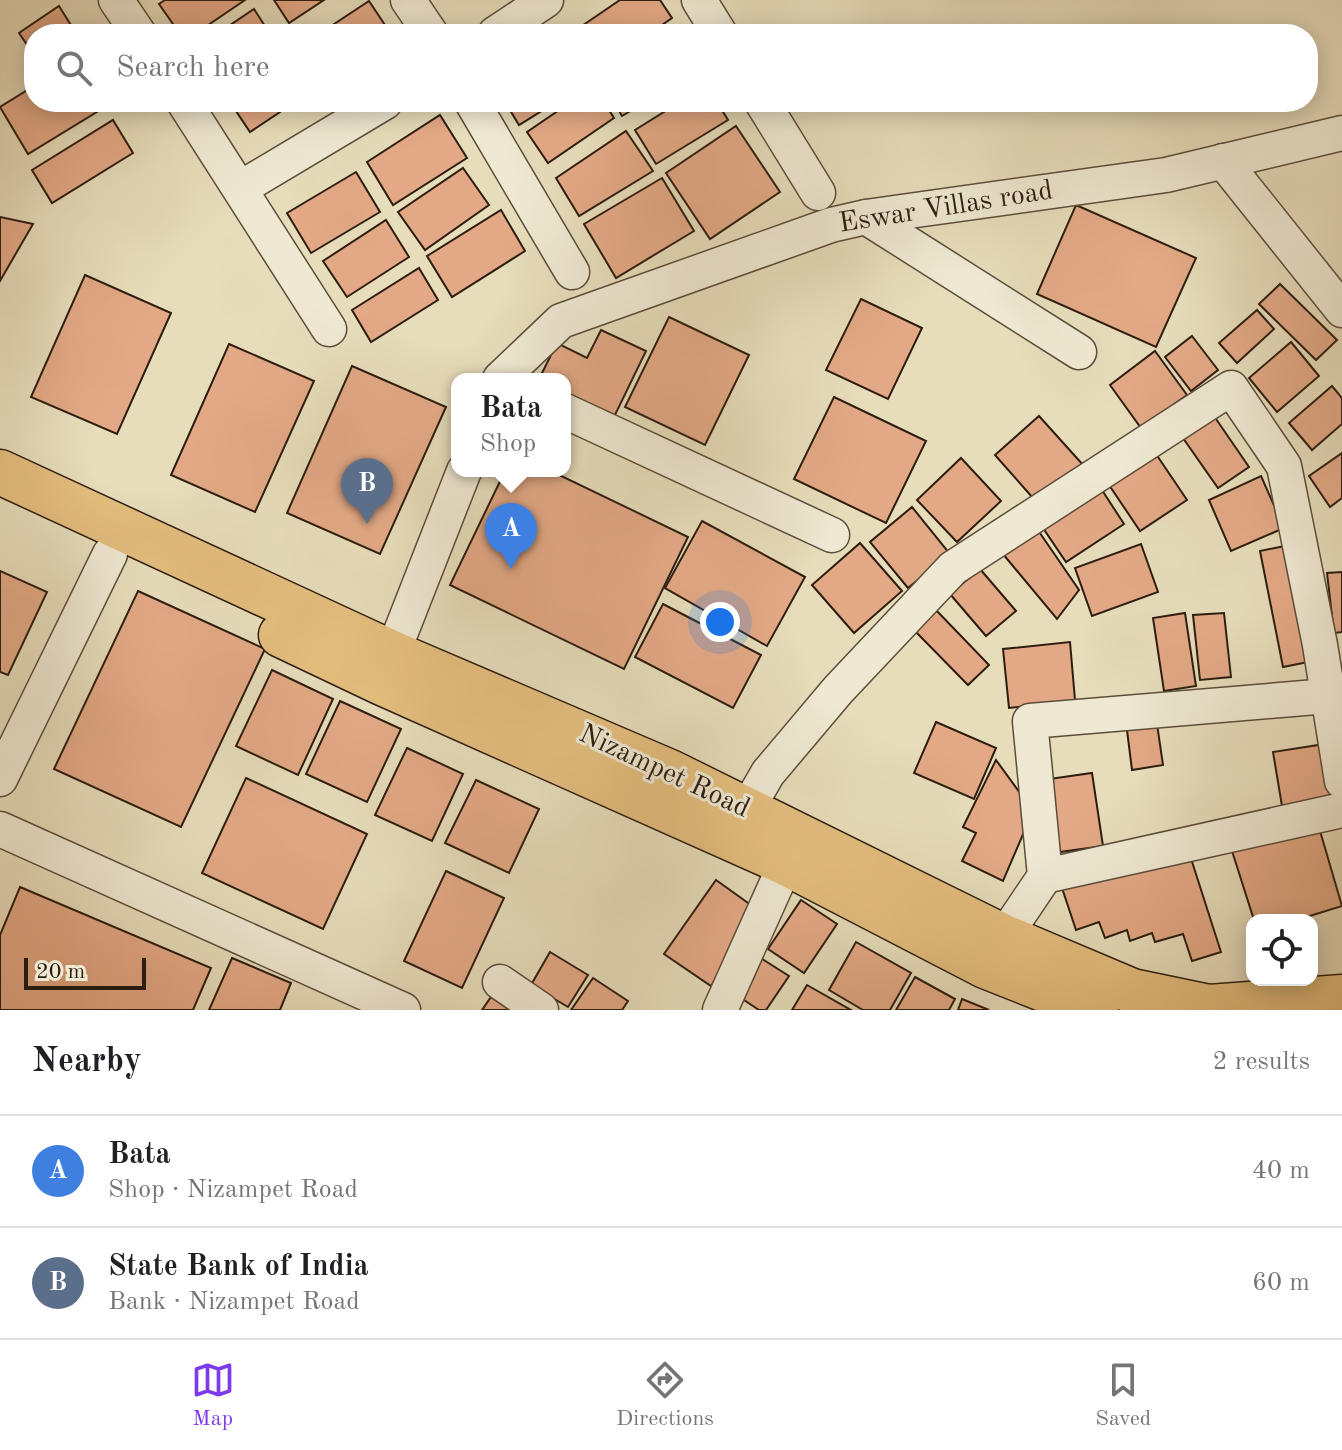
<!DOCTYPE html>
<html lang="en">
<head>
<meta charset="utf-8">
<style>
	body { margin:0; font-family:"Old Standard TT",serif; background:#f2f2f2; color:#202124 }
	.controls { position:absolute; right:24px; bottom:24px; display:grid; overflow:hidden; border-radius:16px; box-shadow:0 4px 20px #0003 }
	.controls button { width:72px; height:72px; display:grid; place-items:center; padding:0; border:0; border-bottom:2px solid #e0e0e0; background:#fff; color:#202124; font:40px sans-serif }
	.scale { position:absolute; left:24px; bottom:20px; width:122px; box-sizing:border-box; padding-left:8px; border:4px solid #2d1d10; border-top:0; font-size:22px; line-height:28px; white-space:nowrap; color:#2d1d10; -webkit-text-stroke:6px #efe9d3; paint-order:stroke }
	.you { position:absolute; left:720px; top:622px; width:28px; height:28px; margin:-20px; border:6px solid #fff; border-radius:50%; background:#1a73e8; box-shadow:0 0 0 12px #1a73e833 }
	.badge { display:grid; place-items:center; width:52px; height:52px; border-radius:50%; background:#7c3aed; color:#fff; font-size:26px; font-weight:700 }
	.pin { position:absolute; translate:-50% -66px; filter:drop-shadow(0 2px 4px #0008) }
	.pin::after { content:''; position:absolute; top:42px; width:28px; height:24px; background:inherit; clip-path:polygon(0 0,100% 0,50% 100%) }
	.popup { position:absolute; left:451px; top:373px; width:120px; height:104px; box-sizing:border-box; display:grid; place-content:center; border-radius:16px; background:#fff; filter:drop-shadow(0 2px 6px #0005); font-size:26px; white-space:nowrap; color:#757577 }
	.popup b { font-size:30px; color:#202124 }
	.popup::after { content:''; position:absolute; left:50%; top:100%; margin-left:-16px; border:16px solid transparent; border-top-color:#fff }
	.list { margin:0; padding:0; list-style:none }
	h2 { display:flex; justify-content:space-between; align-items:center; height:104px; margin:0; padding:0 32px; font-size:34px }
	h2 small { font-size:26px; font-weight:400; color:#757577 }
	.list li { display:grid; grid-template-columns:52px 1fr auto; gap:24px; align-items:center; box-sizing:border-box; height:112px; padding:0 32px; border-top:2px solid #e0e0e0 }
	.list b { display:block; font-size:30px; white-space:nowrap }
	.list p { margin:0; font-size:26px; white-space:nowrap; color:#757577 }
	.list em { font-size:26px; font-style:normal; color:#757577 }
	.icon { flex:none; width:44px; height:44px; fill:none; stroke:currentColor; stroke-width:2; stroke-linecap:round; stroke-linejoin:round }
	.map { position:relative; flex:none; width:1342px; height:1010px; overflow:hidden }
	.search { position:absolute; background:#fff; box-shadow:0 4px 20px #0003; left:24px; right:24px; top:24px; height:88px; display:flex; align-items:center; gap:20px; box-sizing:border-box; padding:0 28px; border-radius:32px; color:#757577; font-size:30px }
	.sheet { height:328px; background:#fff }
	nav { display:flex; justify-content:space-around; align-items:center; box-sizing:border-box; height:112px; border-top:2px solid #e0e0e0; background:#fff; font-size:22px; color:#757577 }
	nav a { display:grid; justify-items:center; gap:4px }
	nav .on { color:#7c3aed }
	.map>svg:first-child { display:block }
	.building { fill:#e3a986; stroke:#2d1d10; stroke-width:2 }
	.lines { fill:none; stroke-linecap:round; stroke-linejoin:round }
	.street-casing { stroke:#5c4d3b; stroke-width:37 }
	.primary-casing { stroke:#2d1d10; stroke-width:47 }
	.street { stroke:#efe9d3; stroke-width:34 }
	.primary { stroke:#e4be7e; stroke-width:44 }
	.labels { text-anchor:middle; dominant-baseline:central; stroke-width:6; stroke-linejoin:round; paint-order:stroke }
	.street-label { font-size:28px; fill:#2d1d10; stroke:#efe9d3 }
</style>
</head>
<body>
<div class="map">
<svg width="1342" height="1010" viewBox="0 0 1342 1010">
	<rect width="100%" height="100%" fill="#e7ddbb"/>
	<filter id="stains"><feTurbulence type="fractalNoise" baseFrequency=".0025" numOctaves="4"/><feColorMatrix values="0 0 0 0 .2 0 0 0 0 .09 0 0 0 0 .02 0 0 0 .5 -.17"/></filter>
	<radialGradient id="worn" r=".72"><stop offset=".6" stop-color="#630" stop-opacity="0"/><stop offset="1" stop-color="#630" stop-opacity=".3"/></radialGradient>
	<!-- building -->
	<g class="building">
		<polygon points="165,0 245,0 195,34 180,34 159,4"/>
		<polygon points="274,0 324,0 289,23"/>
		<polygon points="620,0 660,0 672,18 649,34 574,34 573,32"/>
		<polygon points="369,1 391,34 319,34"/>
		<polygon points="59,6 74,30 68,34 34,34 34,55 19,33"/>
		<polygon points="254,9 270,34 217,34"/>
		<polygon points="34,86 34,102 102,102 105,107 28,154 0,107"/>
		<polygon points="230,102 295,102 250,132"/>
		<polygon points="505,102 556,102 519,125"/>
		<polygon points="571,102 604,102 614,118 548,163 527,132"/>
		<polygon points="614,102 646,102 622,116"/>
		<polygon points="680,102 717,102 728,120 656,164 635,130"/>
		<polygon points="440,115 467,158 393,205 367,162"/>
		<polygon points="113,120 133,153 52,203 32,170"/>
		<polygon points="736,126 780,192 710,239 666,173"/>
		<polygon points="626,131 653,171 579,216 556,178"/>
		<polygon points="463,168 489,205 425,250 398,212"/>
		<polygon points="356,172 380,212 311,253 287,213"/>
		<polygon points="662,178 694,231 616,278 584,224"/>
		<polygon points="1076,205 1196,258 1156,347 1037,294"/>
		<polygon points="501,210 525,251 452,297 427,256"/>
		<polygon points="0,217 33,224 0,281"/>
		<polygon points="386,220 409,257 347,297 323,261"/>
		<polygon points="419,268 438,300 371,342 352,310"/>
		<polygon points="85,275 171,313 117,434 31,397"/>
		<polygon points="1280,284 1337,340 1316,360 1259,304"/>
		<polygon points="861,299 922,328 888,399 826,370"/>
		<polygon points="1257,310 1274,329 1237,363 1219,343"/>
		<polygon points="669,317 749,355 705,445 625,407"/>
		<polygon points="601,330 646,351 614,417 565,393 565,379 539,379 557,343 587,358"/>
		<polygon points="1192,336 1218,370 1191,391 1165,357"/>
		<polygon points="1291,342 1319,376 1277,412 1249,378"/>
		<polygon points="229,344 314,381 255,512 171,475"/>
		<polygon points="1155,351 1187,395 1141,428 1110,385"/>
		<polygon points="352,366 446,407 380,554 287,513"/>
		<polygon points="1332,386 1342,398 1342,424 1312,450 1289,423"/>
		<polygon points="834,397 926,441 886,523 794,479"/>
		<polygon points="1039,416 1084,466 1040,506 995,455"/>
		<polygon points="1214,416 1249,467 1218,488 1183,438"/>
		<polygon points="1154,451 1187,500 1140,531 1107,482"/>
		<polygon points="1342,453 1342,498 1330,507 1309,476"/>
		<polygon points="961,458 1001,501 957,542 917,500"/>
		<polygon points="505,471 551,471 688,537 624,669 450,585"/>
		<polygon points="1261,476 1284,528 1231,551 1209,500"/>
		<polygon points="1100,487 1124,524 1066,562 1041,525"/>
		<polygon points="912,507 950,554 908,588 870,542"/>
		<polygon points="1031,520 1079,590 1057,619 998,548"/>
		<polygon points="702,521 805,577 767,646 665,588"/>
		<polygon points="860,543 902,591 854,633 812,585"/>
		<polygon points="1141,544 1158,592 1092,616 1075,568"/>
		<polygon points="1290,545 1313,661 1283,667 1260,551"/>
		<polygon points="980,569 1016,611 986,636 950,594"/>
		<polygon points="0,571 47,592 8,675 0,672"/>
		<polygon points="1342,572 1342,632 1334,633 1327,573"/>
		<polygon points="138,591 265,649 181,827 54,769"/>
		<polygon points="663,604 761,655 733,708 635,657"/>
		<polygon points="935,609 989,665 968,685 913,629"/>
		<polygon points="1185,613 1196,686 1164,691 1153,618"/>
		<polygon points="1224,613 1231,677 1200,680 1193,615"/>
		<polygon points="1070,642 1075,700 1009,708 1003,649"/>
		<polygon points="272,670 333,699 298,775 236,746"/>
		<polygon points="340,701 401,729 367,802 306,774"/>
		<polygon points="1156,717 1163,765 1132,770 1126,722"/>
		<polygon points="936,722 996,748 974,799 914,773"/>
		<polygon points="1325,744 1334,797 1282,806 1273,752"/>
		<polygon points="407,748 463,774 432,841 375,815"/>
		<polygon points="996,760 1033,811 1003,881 962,861 976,833 963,827"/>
		<polygon points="1092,773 1103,846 1060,852 1049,779"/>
		<polygon points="246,778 367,834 323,929 202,873"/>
		<polygon points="476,780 539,809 509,873 445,843"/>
		<polygon points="1318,824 1342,906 1297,920 1254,920 1232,851"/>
		<polygon points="1187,846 1221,952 1192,961 1183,934 1155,942 1152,933 1130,941 1127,930 1105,938 1099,922 1076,930 1062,888"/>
		<polygon points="446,871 504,898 462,988 404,961"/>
		<polygon points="716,880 762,913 711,986 664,954"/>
		<polygon points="20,887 211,968 193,1010 0,1010 0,935"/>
		<polygon points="801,900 837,924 804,973 768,949"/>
		<polygon points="856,942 911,973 890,1010 863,1010 829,990"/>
		<polygon points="550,952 588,975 568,1007 531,985"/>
		<polygon points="759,957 789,976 766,1010 759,1010 735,994"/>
		<polygon points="232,958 291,983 280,1010 209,1010"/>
		<polygon points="915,977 955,999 949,1010 896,1010"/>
		<polygon points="593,978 628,1001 622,1010 571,1010"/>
		<polygon points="807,985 851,1010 792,1010"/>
		<polygon points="491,997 510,1010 482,1010"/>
		<polygon points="962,999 989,1010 958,1010"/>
	</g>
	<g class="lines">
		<!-- street casing -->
		<g class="street-casing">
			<g id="street">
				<polyline points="116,0 139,34"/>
				<polyline points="408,0 431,34"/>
				<polyline points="699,0 720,34"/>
				<polyline points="495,34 546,0"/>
				<polyline points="184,102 329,329"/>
				<polyline points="472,102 572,272"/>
				<polyline points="762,102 818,193"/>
				<polyline points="1223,161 1342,310"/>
				<polyline points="241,188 385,102"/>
				<polyline points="866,217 1079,352"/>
				<polyline points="500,379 561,321 831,225 866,217 1166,175 1342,133"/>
				<polyline points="565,411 832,535"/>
				<polyline points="384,675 464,471"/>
				<polyline points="0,779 110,554"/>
				<polyline points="0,829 403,1010"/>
				<polyline points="735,830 768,773 838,690 953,568 1231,388 1284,466 1320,645 1342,781"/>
				<polyline points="1045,876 1342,810"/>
				<polyline points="991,956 1045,876 1030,721 1328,696"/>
				<polyline points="500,982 541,1010"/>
				<polyline points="720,1010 786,863"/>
			</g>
		</g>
		<!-- primary casing -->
		<g class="primary-casing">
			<g id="primary">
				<polyline points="0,472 394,654 670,772 1002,936 1132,991 1209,1007 1342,997"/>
				<polyline points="281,635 380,682 786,863 985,966 1096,1010"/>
			</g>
		</g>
		<!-- street -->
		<use href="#street" class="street"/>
		<!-- primary -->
		<use href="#primary" class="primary"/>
	</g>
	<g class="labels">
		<!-- street labels -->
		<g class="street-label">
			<text transform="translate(946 208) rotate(-9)">Eswar Villas road</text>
			<text transform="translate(664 772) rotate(25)">Nizampet Road</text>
		</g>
	</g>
	<rect width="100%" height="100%" filter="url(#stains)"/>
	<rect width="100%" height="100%" fill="url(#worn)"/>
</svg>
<div class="controls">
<button><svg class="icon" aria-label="locate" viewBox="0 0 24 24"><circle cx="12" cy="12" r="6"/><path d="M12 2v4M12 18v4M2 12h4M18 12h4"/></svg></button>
</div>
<div class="scale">20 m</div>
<div class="you"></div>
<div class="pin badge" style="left:511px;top:569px;background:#3f7fe0">A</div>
<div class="popup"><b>Bata</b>Shop</div>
<div class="pin badge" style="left:367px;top:524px;background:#5c6f8a">B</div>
<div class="search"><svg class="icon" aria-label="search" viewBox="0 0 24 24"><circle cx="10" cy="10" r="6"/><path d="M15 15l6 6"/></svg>Search here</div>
</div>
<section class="sheet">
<h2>Nearby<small>2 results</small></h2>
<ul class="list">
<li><span class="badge" style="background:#3f7fe0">A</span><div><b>Bata</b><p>Shop · Nizampet Road</p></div><em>40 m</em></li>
<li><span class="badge" style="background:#5c6f8a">B</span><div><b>State Bank of India</b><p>Bank · Nizampet Road</p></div><em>60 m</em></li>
</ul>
</section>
<nav>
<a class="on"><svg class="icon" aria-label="map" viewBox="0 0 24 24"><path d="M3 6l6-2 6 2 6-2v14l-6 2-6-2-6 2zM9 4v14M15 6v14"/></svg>Map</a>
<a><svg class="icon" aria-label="directions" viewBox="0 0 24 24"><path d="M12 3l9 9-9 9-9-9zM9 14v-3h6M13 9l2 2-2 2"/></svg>Directions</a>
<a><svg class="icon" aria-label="saved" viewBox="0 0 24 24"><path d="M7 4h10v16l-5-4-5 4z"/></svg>Saved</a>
</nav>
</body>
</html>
